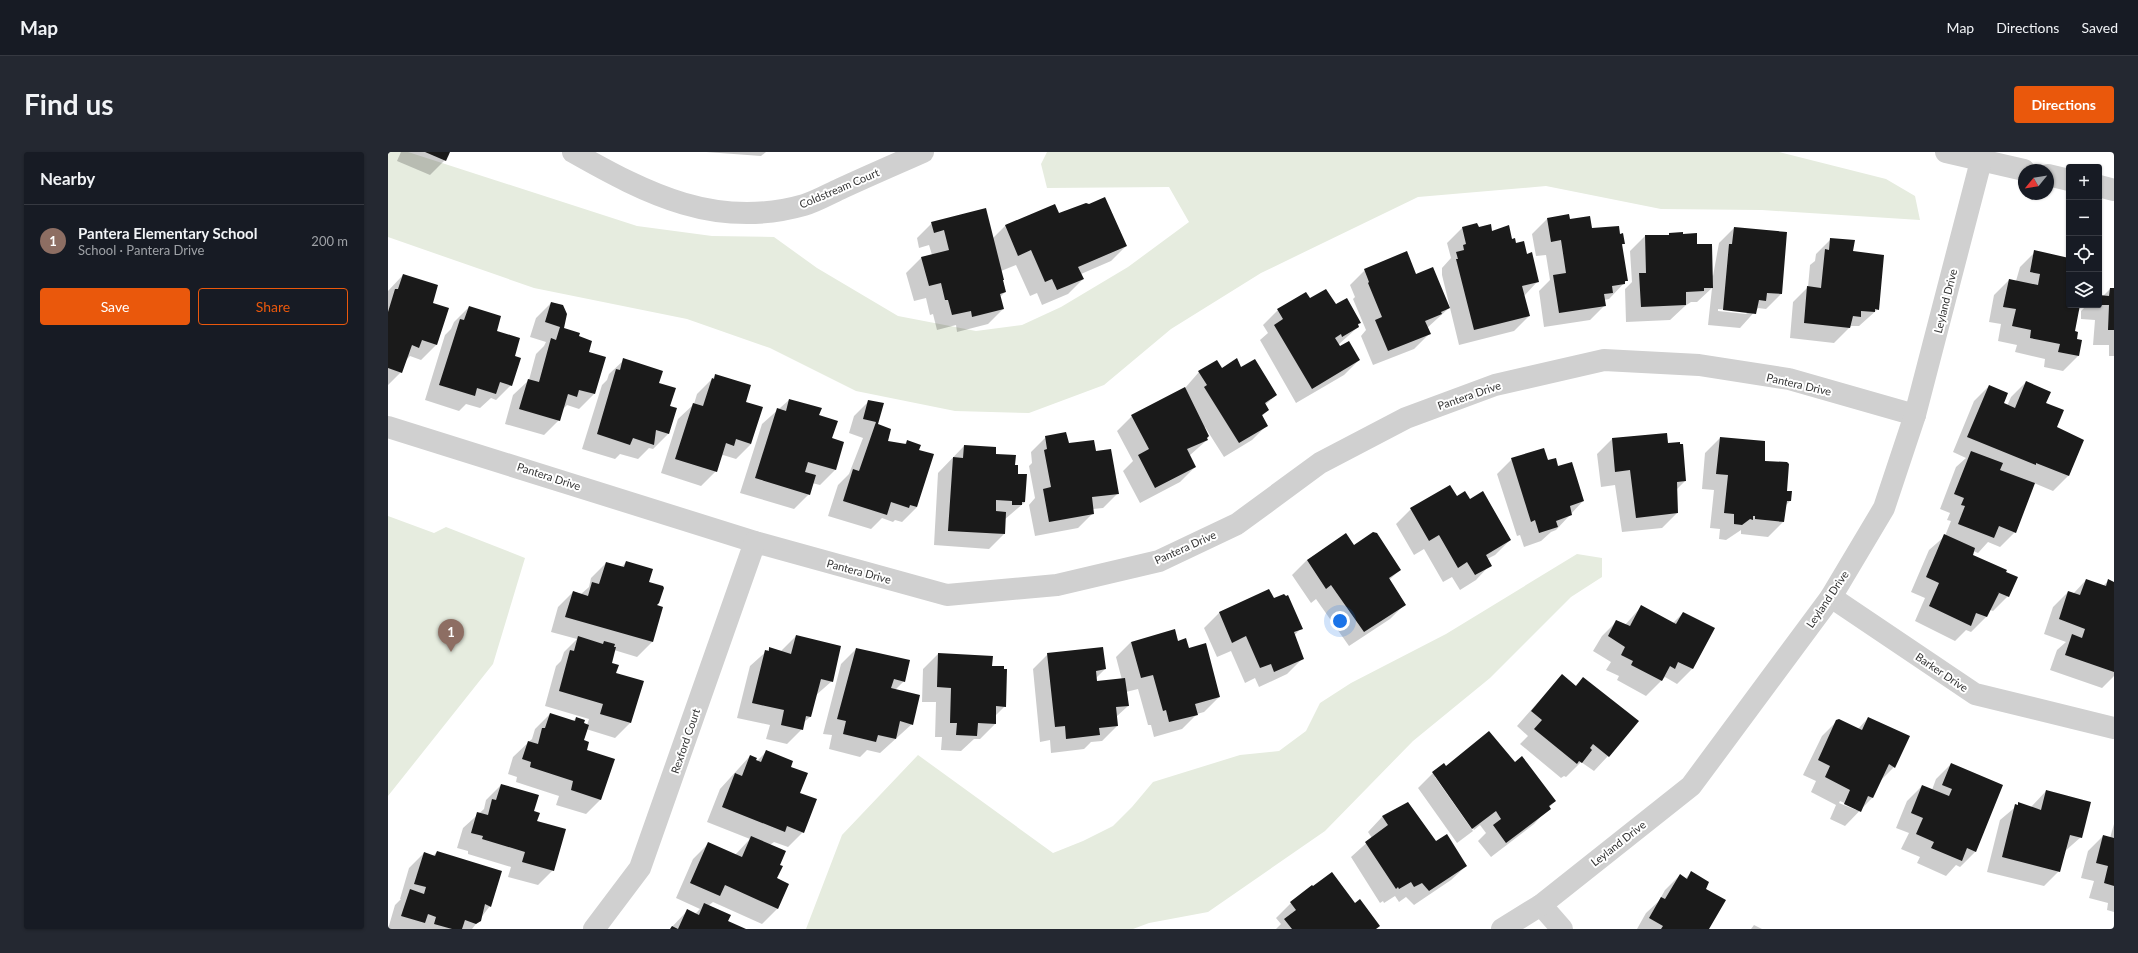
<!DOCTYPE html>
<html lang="en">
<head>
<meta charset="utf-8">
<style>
	body { margin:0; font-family:Lato,sans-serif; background:#242831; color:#f1f3f6 }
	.controls { position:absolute; right:12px; top:12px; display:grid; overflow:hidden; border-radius:4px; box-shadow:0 1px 3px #0004 }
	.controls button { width:36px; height:36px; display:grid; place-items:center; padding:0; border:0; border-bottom:1px solid #363941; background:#171b24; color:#f1f3f6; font:20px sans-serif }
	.compass { position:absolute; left:1630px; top:12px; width:36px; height:36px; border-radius:50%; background:#171b24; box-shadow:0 1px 3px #0004; rotate:240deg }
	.you { position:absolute; left:952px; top:469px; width:14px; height:14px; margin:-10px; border:3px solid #fff; border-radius:50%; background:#1a73e8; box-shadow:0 0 0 6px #1a73e833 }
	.badge { display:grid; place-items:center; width:26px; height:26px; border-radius:50%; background:#ea580c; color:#fff; font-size:13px; font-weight:700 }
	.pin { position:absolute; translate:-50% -33px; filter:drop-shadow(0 1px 2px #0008) }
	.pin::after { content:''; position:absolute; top:21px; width:14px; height:12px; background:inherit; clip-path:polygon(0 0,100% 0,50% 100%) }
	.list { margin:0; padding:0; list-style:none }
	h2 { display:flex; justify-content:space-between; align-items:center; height:52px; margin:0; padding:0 16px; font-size:17px }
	h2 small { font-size:13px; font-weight:400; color:#9ea1a6 }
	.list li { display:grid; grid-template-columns:26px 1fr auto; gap:12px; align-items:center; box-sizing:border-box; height:72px; padding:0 16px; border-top:1px solid #363941 }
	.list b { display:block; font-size:15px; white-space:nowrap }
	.list p { margin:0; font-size:13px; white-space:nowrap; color:#9ea1a6 }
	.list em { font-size:13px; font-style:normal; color:#9ea1a6 }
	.actions { display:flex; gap:8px; padding:12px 16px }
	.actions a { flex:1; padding:9px 0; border:1px solid #ea580c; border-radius:4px; text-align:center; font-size:14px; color:#ea580c }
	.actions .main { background:#ea580c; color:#fff }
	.icon { flex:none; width:22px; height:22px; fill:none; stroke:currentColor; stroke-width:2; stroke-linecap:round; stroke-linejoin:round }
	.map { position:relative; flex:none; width:1726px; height:777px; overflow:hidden; border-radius:4px }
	header { display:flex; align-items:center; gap:24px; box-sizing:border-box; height:56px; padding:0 20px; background:#171b24; border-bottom:1px solid #363941 }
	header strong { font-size:19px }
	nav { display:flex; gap:22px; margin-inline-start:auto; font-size:14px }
	.intro { display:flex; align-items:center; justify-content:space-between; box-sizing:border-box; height:96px; padding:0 24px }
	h1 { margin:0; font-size:28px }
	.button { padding:10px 18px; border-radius:4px; background:#ea580c; color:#fff; font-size:14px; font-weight:700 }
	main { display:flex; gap:24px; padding:0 24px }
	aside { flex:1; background:#171b24; border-radius:4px; box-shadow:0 1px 3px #0004 }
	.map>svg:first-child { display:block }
	.green { fill:#e6ecdf }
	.shadow { fill:#0003; fill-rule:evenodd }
	.building { fill:#1a1a1a }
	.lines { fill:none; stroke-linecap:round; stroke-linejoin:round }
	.minor { stroke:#d0d0d0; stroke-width:22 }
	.labels { text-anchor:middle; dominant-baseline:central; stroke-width:4; stroke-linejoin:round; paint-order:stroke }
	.street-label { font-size:11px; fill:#333; stroke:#fff }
</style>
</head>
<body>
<header>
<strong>Map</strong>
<nav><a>Map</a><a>Directions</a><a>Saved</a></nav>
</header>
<div class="intro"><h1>Find us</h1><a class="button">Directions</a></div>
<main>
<aside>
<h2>Nearby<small></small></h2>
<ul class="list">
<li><span class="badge" style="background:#8d6e63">1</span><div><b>Pantera Elementary School</b><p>School · Pantera Drive</p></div><em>200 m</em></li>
</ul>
<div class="actions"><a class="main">Save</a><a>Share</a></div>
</aside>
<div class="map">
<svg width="1726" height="777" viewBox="0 0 1726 777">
	<rect width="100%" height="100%" fill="#fff"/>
	<!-- green -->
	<g class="green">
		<polygon points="0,0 20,0 249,74 324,84 386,85 429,116 510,164 588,179 634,173 673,155 740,115 801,70 781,35 659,36 653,12 659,0 1391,0 1498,27 1527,44 1532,68 1374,58 1273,57 1158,34 1030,45 873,121 783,177 716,233 641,261 567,259 468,239 382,196 299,167 146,136 0,85"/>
		<polygon points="0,364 46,381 58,375 137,406 105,512 0,644"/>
		<polygon points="1189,402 1214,406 1214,425 1183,445 1102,526 1025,589 937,679 820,760 761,771 745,777 418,777 454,683 530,603 665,701 695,689 725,674 744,655 765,630 852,603 891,599 918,579 932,551 963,531 1058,482"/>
	</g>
	<!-- shadow -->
	<g class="shadow">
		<polygon points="13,0 61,0 57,8 42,23 9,9"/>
		<polygon points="318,0 378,0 373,4"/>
		<polygon points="667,53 670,62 738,94 723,109 693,122 695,127 680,142 654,153 649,141 642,144 628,113 613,119 617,140 612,145 615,157 600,172 569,180 568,173 549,178 545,162 542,163 538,146 526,149 518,121 533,106 544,103 541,93 531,96 529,86 544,71 604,87 617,74"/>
		<polygon points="1159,67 1181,68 1203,77 1231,83 1236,91 1233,94 1239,128 1221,147 1216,148 1217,153 1202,168 1156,175 1151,139 1162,128 1158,103 1148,104 1144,82"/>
		<polygon points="1074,76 1090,76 1124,88 1139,103 1150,129 1136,144 1141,164 1126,179 1071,193 1054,123 1054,116 1063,106 1059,91"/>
		<path d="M 1346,76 L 1398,81 L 1393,142 L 1378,157 L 1370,156 L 1352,176 L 1320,173 L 1324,136 L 1309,150 L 1303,150 L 1297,154 L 1282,168 L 1238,170 L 1237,137 L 1244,130 L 1242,99 L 1257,84 L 1280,84 L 1282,82 L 1294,83 L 1308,94 L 1325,124 L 1331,91 ZM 1330,157 L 1360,160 L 1358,162 L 1330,159 Z"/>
		<polygon points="1443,87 1464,100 1490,157 1471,174 1463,174 1446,191 1402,186 1405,150 1420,135 1422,113 1427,109 1428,102"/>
		<polygon points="1647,100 1681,107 1681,153 1691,153 1686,180 1690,204 1675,219 1656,215 1657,207 1627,200 1629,193 1610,189 1613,172 1601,170 1606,143 1621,128 1628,129 1632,115"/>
		<polygon points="977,118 1028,124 1061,156 1039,176 1041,182 1026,197 985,213 973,184 978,178 965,147 967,145 962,133"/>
		<polygon points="15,123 44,152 60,157 48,193 33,208 22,204 17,209 13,220 0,233 0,139"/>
		<polygon points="1722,137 1726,137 1726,204 1721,204 1721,193 1705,193 1707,168 1693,167 1693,159 1699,153 1711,153 1711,144 1715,144"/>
		<polygon points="163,151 175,177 200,201 217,206 206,242 191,257 179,253 174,258 171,268 156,283 117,272 125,243 141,228 148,202 156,194 158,190 142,185 148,166"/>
		<polygon points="947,154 971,171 969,173 970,175 950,193 971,208 956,223 908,251 872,188 880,181 875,173 890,158"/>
		<polygon points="81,155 107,179 125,205 123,233 108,248 103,246 92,256 78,252 71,259 37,248 57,183 63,177 66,170"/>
		<polygon points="236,208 269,231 281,254 288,257 280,282 265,297 261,296 250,307 232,302 227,307 194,297 214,233 219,228 221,222"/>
		<polygon points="853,216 888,243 877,253 880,258 874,264 879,273 864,288 836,305 817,275 816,276 819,288 801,304 807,315 792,330 752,351 735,319 745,309 729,279 744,264 797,236 811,220"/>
		<polygon points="328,223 357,250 363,292 348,307 335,303 332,306 328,319 313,334 273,321 290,267 306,252 309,242"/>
		<polygon points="1638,230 1657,252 1667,276 1694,288 1680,324 1665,339 1646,331 1627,380 1612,395 1600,390 1590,401 1585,399 1583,403 1617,420 1620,444 1605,459 1602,458 1598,465 1583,480 1578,478 1567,489 1527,469 1537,446 1523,440 1541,398 1557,384 1563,369 1559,368 1562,361 1552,357 1568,315 1578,306 1565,300 1586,249 1601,234 1614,252 1619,254 1623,245"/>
		<polygon points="401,248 430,264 443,287 455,290 447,318 432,333 424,331 421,342 406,357 352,341 374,272"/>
		<polygon points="481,249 489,270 487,272 502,278 499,290 516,293 519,289 530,299 529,355 514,370 507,368 505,370 494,366 483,377 440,364 450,333 461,322 475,286 461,281 466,264"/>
		<polygon points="658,285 708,300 730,341 715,356 705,357 705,361 690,376 647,384 641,353 647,346 641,314 644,311 643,300"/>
		<polygon points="1332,286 1376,310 1402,349 1397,354 1395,370 1380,385 1353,382 1353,378 1338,388 1331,387 1332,377 1322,376 1326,338 1314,337 1317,301"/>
		<polygon points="1224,287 1279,292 1297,329 1288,338 1289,361 1274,376 1234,380 1227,333 1213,335 1209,302"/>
		<polygon points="576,294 607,303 629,323 637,350 616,368 616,382 601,397 546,393 550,321"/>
		<polygon points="1124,307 1159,310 1169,315 1195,349 1168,378 1163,380 1153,389 1136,395 1132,383 1129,384 1109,322"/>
		<polygon points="1068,345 1122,388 1107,403 1099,407 1102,413 1088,428 1072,438 1064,425 1055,430 1036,397 1026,403 1008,372 1023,357"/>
		<polygon points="957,383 965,394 1012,418 1001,428 1017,452 1002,467 961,494 928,447 923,451 904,423 919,408"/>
		<polygon points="238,410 260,430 267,453 264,490 249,505 226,498 222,511 227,522 255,530 242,571 227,586 198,577 194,589 213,647 198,662 168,653 171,644 128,630 129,625 120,622 125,605 144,587 147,577 162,562 185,569 188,566 199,573 201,567 157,554 168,514 173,509 176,500 189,487 163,480 170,455 185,440 193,442 201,435 203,426 218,411 233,416"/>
		<polygon points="1698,428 1715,434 1720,429 1726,431 1726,524 1714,536 1662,518 1669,498 1678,490 1656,482 1665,455 1680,440 1685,442"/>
		<polygon points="881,439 885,448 913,476 906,484 914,507 899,522 871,535 867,526 857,531 843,499 829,505 816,476 831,461"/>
		<polygon points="1253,455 1285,471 1295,461 1325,476 1304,517 1289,532 1277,525 1258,544 1229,528 1231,524 1218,518 1223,510 1205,499 1214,484 1229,469 1237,473"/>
		<polygon points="408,484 444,529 427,544 422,565 415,571 414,577 399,592 378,587 382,573 349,566 362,514 382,496 393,499"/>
		<polygon points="743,490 789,490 800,497 831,545 816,560 809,562 794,577 766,585 763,573 760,573 750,537 738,540 740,554 728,565 729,574 714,589 703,590 696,597 663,601 662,588 652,590 645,517 660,502 717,517 708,526 708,531 734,528 728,505"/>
		<polygon points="468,497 516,529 507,538 524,572 492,601 479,598 472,605 441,597 444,583 435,582 453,512"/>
		<polygon points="550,502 603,515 617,554 607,564 607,572 592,587 586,587 573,599 553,598 554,585 547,585 548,550 534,550 535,517"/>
		<polygon points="1174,523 1187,534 1195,527 1220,604 1206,619 1193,610 1178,625 1176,624 1173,626 1132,592 1140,584 1129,574"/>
		<path d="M 1480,566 L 1506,615 L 1491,630 L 1484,646 L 1457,674 L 1442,667 L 1448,653 L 1423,640 L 1428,629 L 1415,623 L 1434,584 L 1449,569 L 1470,577 ZM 1452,649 L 1469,657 L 1468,658 L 1451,651 Z"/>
		<polygon points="379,599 402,615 411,641 415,680 400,695 386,690 382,693 390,713 388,727 399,732 389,757 374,772 325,750 320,754 339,769 355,777 282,777 299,759 307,762 312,757 288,746 305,707 320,692 347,703 362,687 319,670 332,637 362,604 369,609"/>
		<polygon points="1127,611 1167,649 1146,672 1103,705 1090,689 1098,681 1092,673 1086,678 1048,624 1047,625 1085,679 1069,691 1030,636 1045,621 1058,616"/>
		<polygon points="1563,612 1587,700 1572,715 1568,713 1558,724 1529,711 1532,705 1513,697 1521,681 1508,676 1519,649 1534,634 1544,638 1548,627"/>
		<polygon points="113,633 145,660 165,718 150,733 120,725 123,715 80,702 80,699 69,696 75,676 96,657 98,648"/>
		<polygon points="1658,639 1693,685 1676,700 1671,719 1656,734 1599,720 1612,668 1631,652 1643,655"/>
		<polygon points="1020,651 1048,691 1078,714 1063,728 1026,753 1018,745 1011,750 1007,744 996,751 995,749 992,751 963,705 984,686 980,680 994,665"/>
		<polygon points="1726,672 1726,760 1719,758 1720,751 1701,746 1706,729 1693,726 1700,699 1715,684 1722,686"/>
		<polygon points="49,700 102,754 84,777 0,777 7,753 13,747 12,747 21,716 36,701 45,704"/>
		<polygon points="1303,721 1317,737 1320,777 1249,777 1258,761 1271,749 1277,738 1292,723 1297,727"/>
		<polygon points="903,751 966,752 988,777 888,777 893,772 888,766"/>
		<polygon points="1366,773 1374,777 1363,777"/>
	</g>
	<!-- building -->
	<g class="building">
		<polygon points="37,0 62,0 58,9"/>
		<polygon points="717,45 739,94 690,115 696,127 669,138 664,127 657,130 643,98 630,104 617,73 667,52 671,61 698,51 701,52"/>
		<polygon points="598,56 616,128 615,128 618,140 612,142 616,157 584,165 583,159 564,163 560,148 557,148 553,131 541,134 533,105 561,98 556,78 546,81 543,70"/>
		<polygon points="1181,62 1182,67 1202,64 1204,76 1231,74 1232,82 1235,81 1237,92 1234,92 1240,129 1237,129 1237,132 1224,134 1225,141 1216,142 1218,154 1171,161 1165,123 1178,121 1173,88 1163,90 1159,66"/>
		<polygon points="1089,71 1091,75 1103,72 1104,79 1121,73 1124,87 1127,86 1128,91 1136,89 1139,102 1144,100 1151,130 1134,134 1142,164 1086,178 1068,107 1070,107 1068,100 1076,98 1075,93 1078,92 1074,75"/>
		<polygon points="1346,75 1399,80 1394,142 1379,141 1378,149 1371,148 1368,162 1335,158 1341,92 1344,92"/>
		<polygon points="1295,80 1295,82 1309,81 1309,92 1324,92 1325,136 1316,136 1316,139 1298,140 1298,153 1253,155 1251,121 1258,121 1257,83 1281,83 1281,81"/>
		<polygon points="1442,86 1467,88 1465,99 1496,103 1491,158 1487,157 1487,160 1473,159 1473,165 1465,164 1462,176 1416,171 1419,134 1433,136 1437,97 1441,98"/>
		<polygon points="1646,98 1681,106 1681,153 1692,153 1687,179 1690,180 1689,187 1694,188 1691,204 1670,200 1672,192 1642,186 1643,178 1624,174 1628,157 1615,155 1621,127 1650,133 1652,122 1642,120"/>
		<polygon points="1019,99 1028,122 1045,115 1062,156 1053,160 1054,162 1037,169 1043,182 1000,199 987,168 994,165 980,131 981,130 976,117"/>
		<polygon points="15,122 50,133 45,151 61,156 49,193 34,188 31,196 24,193 14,221 0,216 0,160 7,137 10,137"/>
		<polygon points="1722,136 1726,136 1726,178 1720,178 1721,153 1711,153 1711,143 1721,144"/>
		<polygon points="938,137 948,152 959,146 973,171 970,172 971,175 954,185 953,182 947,186 952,194 961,189 972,208 924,237 886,173 895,167 889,157 918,140 922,146"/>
		<polygon points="163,150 175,153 179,162 176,176 192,181 191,184 204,189 201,200 218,205 207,242 191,238 189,245 180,242 172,269 131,257 140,227 151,230 163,186 168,188 172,175 157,170"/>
		<polygon points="81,154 113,164 109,179 132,186 127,204 133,206 124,234 112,230 108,242 89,236 87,244 51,233 72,167 76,168"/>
		<polygon points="235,206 275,219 271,231 288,236 282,254 289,256 281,282 268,278 266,293 245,286 242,293 209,282 228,217 232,218"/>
		<polygon points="849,206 853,215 867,207 889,243 877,251 881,258 874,263 880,274 851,291 816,235 819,233 810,219 829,208 834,216"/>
		<polygon points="327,222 363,233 358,250 375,255 363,292 348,287 346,294 338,291 329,320 287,307 305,251 315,254 324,226 326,227"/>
		<polygon points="1638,229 1663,240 1658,251 1676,258 1669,275 1696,288 1681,324 1648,311 1648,313 1579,285 1601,233 1620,241 1616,251 1627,256"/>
		<polygon points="797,235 821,284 819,286 820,288 799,297 808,315 767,336 750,303 761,297 743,263"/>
		<polygon points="401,247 434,256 431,263 450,269 444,286 456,290 448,318 420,310 417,320 428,323 422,343 367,326 389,256 398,259"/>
		<polygon points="480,248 496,251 490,272 503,277 500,289 518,292 519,288 533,293 531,298 546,302 529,355 522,353 521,356 503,350 499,363 455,349 465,317 471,319 488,270 475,267"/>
		<polygon points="678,280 681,291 706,288 708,299 723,297 731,342 704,345 706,362 661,370 655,337 663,335 656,298 659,297 657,284"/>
		<polygon points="1279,281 1280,291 1292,290 1292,292 1295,292 1298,329 1289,330 1290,361 1248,366 1242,318 1227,320 1224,286"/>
		<polygon points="1332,285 1377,289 1377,309 1399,310 1401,312 1399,339 1404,339 1403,349 1399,349 1396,370 1367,367 1367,364 1365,364 1365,368 1362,367 1354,373 1346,372 1346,362 1336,361 1340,323 1328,322"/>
		<polygon points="576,293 608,295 608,302 628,303 627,313 630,313 630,322 639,322 637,350 634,350 634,353 624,353 624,349 608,348 608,359 618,360 617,382 560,379 565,305 575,306"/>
		<polygon points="1156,296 1160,308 1168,306 1170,314 1184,310 1196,349 1182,354 1184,363 1168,369 1170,375 1151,381 1147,368 1143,370 1123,306"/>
		<polygon points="1583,299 1615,311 1612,318 1647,331 1628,381 1611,374 1606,386 1570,372 1577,354 1573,353 1576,346 1566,342"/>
		<polygon points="1062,333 1069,344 1077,339 1082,347 1095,339 1123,388 1098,403 1104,414 1087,423 1079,410 1070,416 1051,383 1041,389 1022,356"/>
		<polygon points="985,380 989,381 1013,418 1001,426 1018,453 976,480 943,433 938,437 919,408 958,381 966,393"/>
		<polygon points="1556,382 1587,396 1585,403 1619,418 1618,420 1630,425 1621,445 1609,440 1611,441 1599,465 1588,461 1583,474 1541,454 1551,431 1538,425"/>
		<polygon points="238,409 265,417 261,430 275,434 276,436 271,451 269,453 275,455 265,490 177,465 185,439 200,444 204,430 211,432 218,410 236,415"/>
		<polygon points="1698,427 1718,434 1720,427 1726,430 1726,520 1677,503 1684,482 1694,486 1697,477 1671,467 1680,439 1692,443"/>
		<polygon points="881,437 886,446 896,442 898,444 900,443 915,477 906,480 916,507 886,520 883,512 872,516 858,484 844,491 831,460"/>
		<polygon points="1253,453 1288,472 1295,460 1327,476 1305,517 1290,510 1287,517 1282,514 1274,529 1243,513 1245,509 1233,503 1237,495 1220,484 1228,468 1242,474"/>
		<polygon points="787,477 790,489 798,486 801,496 818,491 832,545 807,552 810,563 781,570 778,558 775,559 765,523 753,526 743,490"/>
		<polygon points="408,483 453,494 445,530 433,527 423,565 418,564 415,578 393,573 396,558 364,551 377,498 381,499 381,495 403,502"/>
		<polygon points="190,484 215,492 216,489 227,492 226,495 228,495 224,511 231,513 228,521 256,529 243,571 212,562 215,552 171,539 182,498 186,499"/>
		<polygon points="715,495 718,517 708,519 709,529 737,526 741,554 728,555 730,574 711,576 712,583 678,587 677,574 667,575 659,501"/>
		<polygon points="468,496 522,508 517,530 506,527 503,536 532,543 525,573 512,569 508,587 490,583 488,590 455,582 458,569 449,567"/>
		<polygon points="550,501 605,504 604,514 616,514 616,517 619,517 618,555 608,554 608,572 590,571 589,584 568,583 569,571 562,571 563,536 549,535"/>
		<polygon points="1174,522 1188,534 1195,525 1251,569 1221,605 1205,592 1202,596 1204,598 1194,611 1191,609 1189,612 1146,577 1154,568 1143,559"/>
		<polygon points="162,561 187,569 188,565 197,568 196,571 201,573 196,588 201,590 199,598 227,607 213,648 183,638 185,629 142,615 143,610 134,607 140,589 150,592 154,576 157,576"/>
		<polygon points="1480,565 1522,584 1507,616 1501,612 1485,646 1480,644 1473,660 1456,652 1462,638 1437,625 1442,614 1430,608 1448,568 1451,567 1474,578"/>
		<polygon points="1101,579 1127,610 1134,604 1168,649 1161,654 1163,657 1118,691 1105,673 1113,667 1108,659 1084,677 1044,620 1056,611 1058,614"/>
		<polygon points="378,598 405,609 403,615 420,621 412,641 429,647 416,681 399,674 397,680 334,655 347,621 354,624 362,603 369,606 368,608 373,610"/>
		<polygon points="1563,611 1615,633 1588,700 1579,696 1574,709 1543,696 1546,690 1528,682 1535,666 1523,661 1534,633 1561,644 1564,637 1554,633"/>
		<polygon points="113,632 151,643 146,659 152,661 149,669 178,677 166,719 134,710 137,700 94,687 95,684 83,681 89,660 100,663 104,647 108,648"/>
		<polygon points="1658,638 1703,650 1694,686 1682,683 1672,720 1614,705 1627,652 1630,653 1630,650 1653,658"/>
		<polygon points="1020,650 1048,689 1059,682 1079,714 1041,739 1034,731 1026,735 1023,730 1011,737 1010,735 1008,737 977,690 1000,673 994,664"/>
		<polygon points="1715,683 1726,686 1726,734 1716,731 1720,714 1708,711"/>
		<polygon points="363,684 398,699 392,713 395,714 389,726 401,732 390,757 337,733 332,744 302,731 320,690 354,705"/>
		<polygon points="49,699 114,719 103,755 97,752 93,769 88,772 77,768 74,777 64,777 46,772 48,765 40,762 37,771 13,764 22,737 36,742 38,735 26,732 36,700 47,704"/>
		<polygon points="1303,719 1321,730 1318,737 1338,748 1321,777 1273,777 1275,774 1261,766 1273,745 1277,747 1292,722 1299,727"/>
		<polygon points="944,720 967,751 972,747 992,774 988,777 904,777 896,767 908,758 902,750 924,733 925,734"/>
		<polygon points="316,751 343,763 340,769 358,777 282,777 284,774 290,777 299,757 311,763"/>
	</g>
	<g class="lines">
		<!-- minor -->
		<g class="minor">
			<path d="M 185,0 C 259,42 329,78 416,53 C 429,49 441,42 452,37 C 480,24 508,12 535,0"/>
			<polyline points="1558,0 1636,18"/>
			<polyline points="1660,23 1681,28"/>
			<polyline points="1711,34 1726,38"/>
			<polyline points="0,275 367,390 559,443 669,433 771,409 849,372 932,311 1018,266 1107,233 1216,208 1311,213 1401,227 1527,263"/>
			<polyline points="1443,445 1587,542 1726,576"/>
			<polyline points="1153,753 1174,777"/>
			<polyline points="206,777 252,716 367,390"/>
			<polyline points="1114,777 1153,753 1303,634 1443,445 1496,356 1527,263 1593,9"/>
		</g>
	</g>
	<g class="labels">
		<!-- street labels -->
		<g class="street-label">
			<text transform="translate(451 36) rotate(-23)">Coldstream Court</text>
			<text transform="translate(1557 149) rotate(-76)">Leyland Drive</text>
			<text transform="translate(1411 232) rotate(13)">Pantera Drive</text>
			<text transform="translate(1081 243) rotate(-19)">Pantera Drive</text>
			<text transform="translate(161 324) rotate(18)">Pantera Drive</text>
			<text transform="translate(797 395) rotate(-24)">Pantera Drive</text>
			<text transform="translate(471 419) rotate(15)">Pantera Drive</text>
			<text transform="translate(1439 447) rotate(-56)">Leyland Drive</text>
			<text transform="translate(1554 520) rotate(34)">Barker Drive</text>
			<text transform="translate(297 589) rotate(-71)">Rexford Court</text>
			<text transform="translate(1230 691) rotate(-38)">Leyland Drive</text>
		</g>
	</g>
</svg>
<div class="controls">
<button>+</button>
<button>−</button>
<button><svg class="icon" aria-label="locate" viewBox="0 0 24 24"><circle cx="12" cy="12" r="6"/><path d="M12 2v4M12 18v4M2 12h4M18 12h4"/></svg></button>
<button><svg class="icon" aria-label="layers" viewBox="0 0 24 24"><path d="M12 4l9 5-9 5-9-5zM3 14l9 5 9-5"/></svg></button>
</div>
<svg class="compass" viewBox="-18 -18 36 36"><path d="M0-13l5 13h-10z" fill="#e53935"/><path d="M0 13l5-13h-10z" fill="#9ea1a6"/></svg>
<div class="you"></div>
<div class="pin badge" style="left:63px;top:500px;background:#8d6e63">1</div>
</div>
</main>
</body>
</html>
